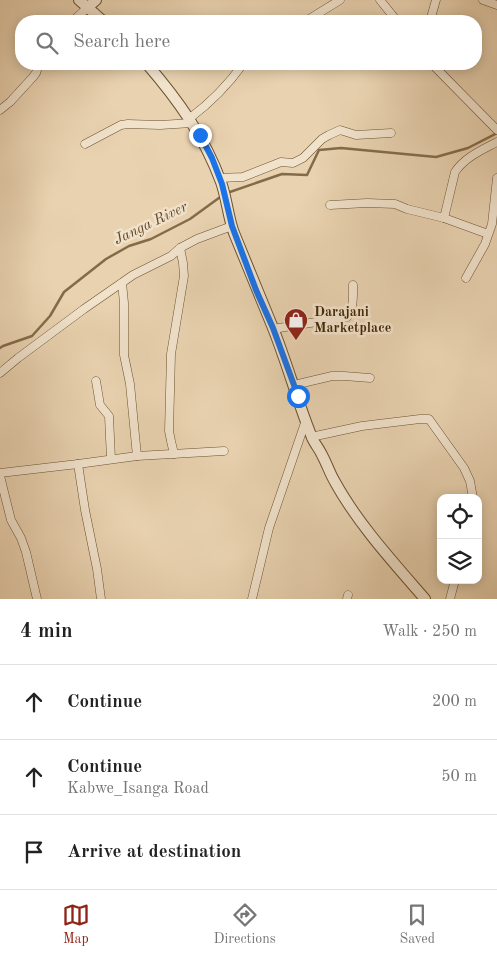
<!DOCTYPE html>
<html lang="en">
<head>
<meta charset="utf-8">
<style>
	body { margin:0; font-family:"Old Standard TT",serif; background:#f2f2f2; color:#222 }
	.controls { position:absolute; right:15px; bottom:15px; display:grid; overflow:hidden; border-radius:10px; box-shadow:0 2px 12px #0003 }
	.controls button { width:45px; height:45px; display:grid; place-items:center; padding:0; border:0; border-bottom:1px solid #e0e0e0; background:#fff; color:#222; font:25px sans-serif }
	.stop { position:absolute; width:15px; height:15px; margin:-11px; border:4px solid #1a73e8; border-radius:50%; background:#fff }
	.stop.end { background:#1a73e8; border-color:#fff; box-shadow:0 1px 5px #0008 }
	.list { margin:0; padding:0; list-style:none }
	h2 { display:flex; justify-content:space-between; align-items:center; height:65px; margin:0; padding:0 20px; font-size:21px }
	h2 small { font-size:16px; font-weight:400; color:#767676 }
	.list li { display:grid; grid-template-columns:32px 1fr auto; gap:15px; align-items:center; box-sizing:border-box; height:75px; padding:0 20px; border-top:1px solid #e0e0e0 }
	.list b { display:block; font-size:19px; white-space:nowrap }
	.list p { margin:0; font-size:16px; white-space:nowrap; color:#767676 }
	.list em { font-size:16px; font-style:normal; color:#767676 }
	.icon { flex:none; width:28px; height:28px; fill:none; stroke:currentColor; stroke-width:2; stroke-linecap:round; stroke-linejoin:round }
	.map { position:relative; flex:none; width:497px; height:599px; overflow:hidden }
	.search { position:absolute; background:#fff; box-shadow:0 2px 12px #0003; left:15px; right:15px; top:15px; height:55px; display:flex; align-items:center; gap:12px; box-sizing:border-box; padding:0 18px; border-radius:20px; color:#767676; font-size:19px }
	.sheet { height:290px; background:#fff }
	nav { display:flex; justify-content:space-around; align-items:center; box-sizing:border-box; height:70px; border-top:1px solid #e0e0e0; background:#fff; font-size:14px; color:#767676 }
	nav a { display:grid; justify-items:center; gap:2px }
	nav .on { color:#8f2418 }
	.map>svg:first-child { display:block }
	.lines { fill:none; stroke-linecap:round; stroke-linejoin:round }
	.stream { stroke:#836b49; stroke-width:2.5 }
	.minor-casing { stroke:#6a5230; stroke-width:9 }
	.tertiary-casing { stroke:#6a5230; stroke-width:12 }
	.minor { stroke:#f1e2cc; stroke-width:8 }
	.tertiary { stroke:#f1e2cc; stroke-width:10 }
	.route { stroke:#1a73e8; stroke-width:6 }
	.labels { text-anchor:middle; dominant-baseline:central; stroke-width:5; stroke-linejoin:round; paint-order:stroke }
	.poi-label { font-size:14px; font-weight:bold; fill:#402705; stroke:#f1e2cc; text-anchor:start }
	.water-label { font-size:15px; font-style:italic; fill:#624927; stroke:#f1e2cc }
</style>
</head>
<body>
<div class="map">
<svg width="497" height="599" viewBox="0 0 497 599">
	<rect width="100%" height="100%" fill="#e9d2b0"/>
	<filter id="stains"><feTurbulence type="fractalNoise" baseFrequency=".004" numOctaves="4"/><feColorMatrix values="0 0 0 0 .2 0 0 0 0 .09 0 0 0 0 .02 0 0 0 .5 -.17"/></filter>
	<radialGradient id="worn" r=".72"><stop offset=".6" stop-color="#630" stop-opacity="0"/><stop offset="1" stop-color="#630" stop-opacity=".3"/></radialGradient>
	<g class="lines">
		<!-- stream -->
		<g class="stream">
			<polyline points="227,193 282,174 307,175 319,150 341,148 436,157 468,148 497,133"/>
			<polyline points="0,348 3,346 32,336 50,316 64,292 106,259 129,246 151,239 190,219 223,195"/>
		</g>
		<!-- minor casing -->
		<g class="minor-casing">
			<g id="minor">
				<polyline points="380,0 397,21"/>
				<polyline points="483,0 497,5"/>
				<polyline points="73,21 88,7"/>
				<polyline points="306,21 340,0"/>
				<polyline points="430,21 436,0"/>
				<polyline points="432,64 497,130"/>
				<polyline points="0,110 10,102 33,77 36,73 39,64"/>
				<path d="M 190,118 C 210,103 228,85 243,64"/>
				<polyline points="85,144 121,125 128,124 160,125 192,123"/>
				<polyline points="219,178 243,177 281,162 293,163 303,158 322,139 329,135 340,130 356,135 391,133"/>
				<polyline points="330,205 367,203 395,204 407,209 444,218 488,234"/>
				<path d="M 444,218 L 455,172 C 465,157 482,150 497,142"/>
				<polyline points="466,278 485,244 492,224 497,178"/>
				<polyline points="122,283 124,303 124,355 130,384 137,456"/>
				<path d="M 273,329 L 347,317 C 354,309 353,295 353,285"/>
				<polyline points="0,373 18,358 84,309 133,275 171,256 180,248 197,239 232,226"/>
				<polyline points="96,381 100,405 109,416 111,459"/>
				<polyline points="294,385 332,376 344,376 370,378"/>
				<polyline points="311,437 362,426 420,419 429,419 464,468 470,481 473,498"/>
				<polyline points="174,454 171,441 169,431 171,354 184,276 183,263 180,248"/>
				<polyline points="78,464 85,510 97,569 101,599"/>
				<polyline points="0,473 78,464 137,456 224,451"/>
				<polyline points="0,476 11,520 21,538 26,552 37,599"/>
				<polyline points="252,599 269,528 306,420"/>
				<polyline points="347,599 348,595"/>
				<polyline points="450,599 455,580"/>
			</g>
		</g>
		<!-- tertiary casing -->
		<g class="tertiary-casing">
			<g id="tertiary">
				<polyline points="79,0 103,21"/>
				<polyline points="88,7 96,0"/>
				<path d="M 147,64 C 178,100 204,136 221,182 C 227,199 228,217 234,233 C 247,265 260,296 273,328 C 287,363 297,400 311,435 C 313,442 319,448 322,455 C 327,464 330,474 335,482 C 358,524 394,563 425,599"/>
			</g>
		</g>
		<!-- minor -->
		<use href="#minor" class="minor"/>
		<!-- tertiary -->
		<use href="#tertiary" class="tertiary"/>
	</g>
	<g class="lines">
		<!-- route -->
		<polyline class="route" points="200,135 212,158 222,184 232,226 256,290 273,328 298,396"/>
	</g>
	<!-- icons -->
	<defs>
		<g id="shop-pin" transform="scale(1.25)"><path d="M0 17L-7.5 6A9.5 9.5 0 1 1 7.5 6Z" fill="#8f2418" stroke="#f1e2cc"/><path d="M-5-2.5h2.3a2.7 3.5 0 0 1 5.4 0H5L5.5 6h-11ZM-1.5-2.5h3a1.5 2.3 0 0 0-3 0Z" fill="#fff"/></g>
	</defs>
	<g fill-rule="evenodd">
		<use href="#shop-pin" x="296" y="320"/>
	</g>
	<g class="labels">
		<!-- poi labels -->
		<g class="poi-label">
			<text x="314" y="312">Darajani<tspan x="314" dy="16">Marketplace</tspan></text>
		</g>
		<!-- water labels -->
		<g class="water-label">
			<text transform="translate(151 224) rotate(-26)">Janga River</text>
		</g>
	</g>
	<rect width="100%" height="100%" filter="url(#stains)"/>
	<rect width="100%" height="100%" fill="url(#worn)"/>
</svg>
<div class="controls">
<button><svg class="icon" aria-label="locate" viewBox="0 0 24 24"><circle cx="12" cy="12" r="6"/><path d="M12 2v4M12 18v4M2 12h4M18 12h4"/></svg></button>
<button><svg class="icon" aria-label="layers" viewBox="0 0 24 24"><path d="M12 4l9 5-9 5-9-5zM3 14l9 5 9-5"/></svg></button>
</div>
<div class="stop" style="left:298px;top:396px"></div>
<div class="stop end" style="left:200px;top:135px"></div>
<div class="search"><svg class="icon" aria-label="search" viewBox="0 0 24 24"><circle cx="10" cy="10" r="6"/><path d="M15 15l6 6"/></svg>Search here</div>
</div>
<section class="sheet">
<h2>4 min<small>Walk · 250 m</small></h2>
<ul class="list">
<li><svg class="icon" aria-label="ahead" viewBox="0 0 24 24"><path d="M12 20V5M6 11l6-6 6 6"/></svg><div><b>Continue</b></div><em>200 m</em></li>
<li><svg class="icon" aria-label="ahead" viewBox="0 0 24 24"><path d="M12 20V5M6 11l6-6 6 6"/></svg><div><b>Continue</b><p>Kabwe_Isanga Road</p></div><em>50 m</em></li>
<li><svg class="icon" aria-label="arrive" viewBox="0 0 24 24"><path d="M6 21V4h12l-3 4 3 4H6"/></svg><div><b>Arrive at destination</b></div></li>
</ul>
</section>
<nav>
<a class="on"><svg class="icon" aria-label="map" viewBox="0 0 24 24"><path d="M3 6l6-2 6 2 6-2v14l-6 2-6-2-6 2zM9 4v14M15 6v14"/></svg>Map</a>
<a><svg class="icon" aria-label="directions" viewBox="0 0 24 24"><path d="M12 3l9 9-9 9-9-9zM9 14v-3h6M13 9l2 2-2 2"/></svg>Directions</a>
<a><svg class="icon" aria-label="saved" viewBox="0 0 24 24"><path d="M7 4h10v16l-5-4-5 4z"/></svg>Saved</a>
</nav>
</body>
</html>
